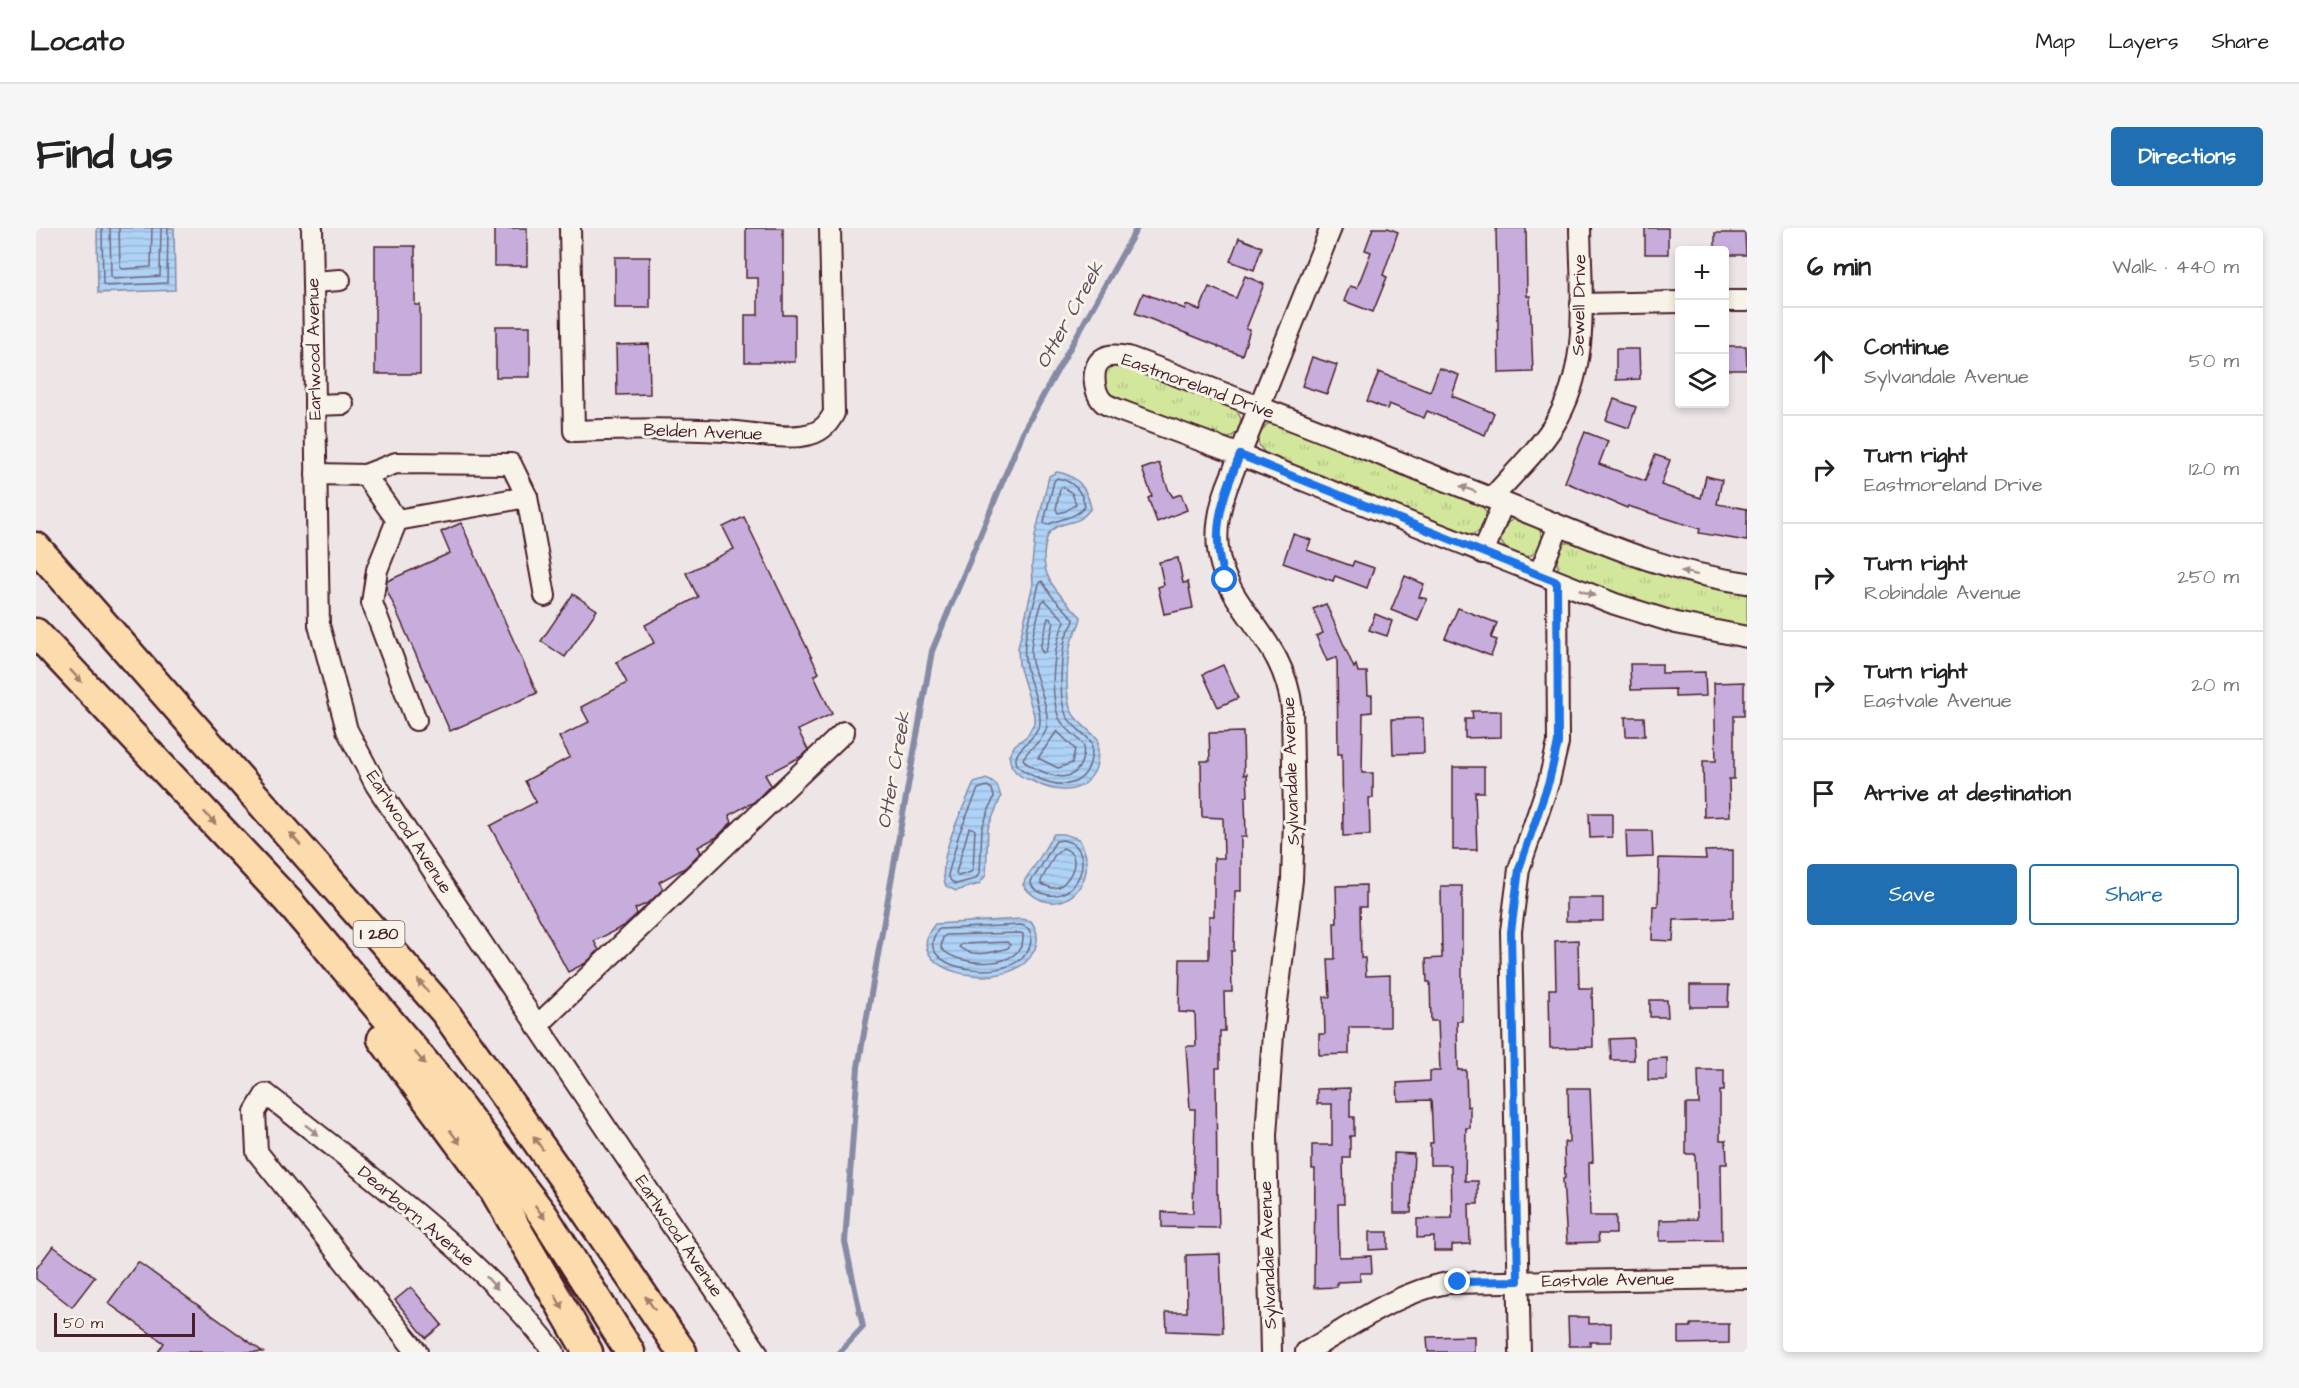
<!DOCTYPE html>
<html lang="en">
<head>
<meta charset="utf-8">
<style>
	body { margin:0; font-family:"Architects Daughter",sans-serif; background:#f6f6f6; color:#222 }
	.controls { position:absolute; right:18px; top:18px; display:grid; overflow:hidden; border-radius:6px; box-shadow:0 3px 9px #0003 }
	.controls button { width:54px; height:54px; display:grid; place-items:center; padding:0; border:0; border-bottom:2px solid #e0e0e0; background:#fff; color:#222; font:30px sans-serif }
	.scale { position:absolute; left:18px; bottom:15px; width:141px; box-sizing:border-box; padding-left:6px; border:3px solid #4a1f2b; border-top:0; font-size:16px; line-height:21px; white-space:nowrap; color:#4a1f2b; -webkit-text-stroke:4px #f7f3e8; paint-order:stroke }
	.stop { position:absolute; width:18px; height:18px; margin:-14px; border:4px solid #1a73e8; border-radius:50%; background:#fff }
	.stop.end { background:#1a73e8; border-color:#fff; box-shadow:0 2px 6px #0008 }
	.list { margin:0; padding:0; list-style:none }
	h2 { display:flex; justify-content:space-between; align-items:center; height:78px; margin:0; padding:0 24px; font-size:26px }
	h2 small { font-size:20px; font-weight:400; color:#767676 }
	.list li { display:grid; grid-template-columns:39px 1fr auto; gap:18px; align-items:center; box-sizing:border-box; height:108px; padding:0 24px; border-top:2px solid #e0e0e0 }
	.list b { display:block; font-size:22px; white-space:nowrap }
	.list p { margin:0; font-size:20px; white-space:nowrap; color:#767676 }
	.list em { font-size:20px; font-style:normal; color:#767676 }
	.actions { display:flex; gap:12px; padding:18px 24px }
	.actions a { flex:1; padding:14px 0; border:2px solid #1f6fb2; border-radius:6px; text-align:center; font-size:21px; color:#1f6fb2 }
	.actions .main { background:#1f6fb2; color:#fff }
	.icon { flex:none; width:33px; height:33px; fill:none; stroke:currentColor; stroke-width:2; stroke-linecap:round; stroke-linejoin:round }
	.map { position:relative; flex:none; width:1711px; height:1124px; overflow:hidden; border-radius:6px }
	header { display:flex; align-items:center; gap:36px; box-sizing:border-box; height:84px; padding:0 30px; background:#fff; border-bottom:2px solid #e0e0e0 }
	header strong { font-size:28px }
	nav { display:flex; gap:33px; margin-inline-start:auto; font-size:21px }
	.intro { display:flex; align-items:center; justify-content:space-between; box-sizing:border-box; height:144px; padding:0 36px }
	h1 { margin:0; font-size:42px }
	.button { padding:15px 27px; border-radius:6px; background:#1f6fb2; color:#fff; font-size:21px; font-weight:700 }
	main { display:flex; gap:36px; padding:0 36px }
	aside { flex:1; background:#fff; border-radius:6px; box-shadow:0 3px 9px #0003 }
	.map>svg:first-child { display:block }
	.grass { fill:url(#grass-tufts); stroke:#8e8364; stroke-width:1.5 }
	.water { fill:url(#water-rules); stroke:#868ba5; stroke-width:1.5 }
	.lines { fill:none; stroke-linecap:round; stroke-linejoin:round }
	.shore { stroke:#72677d; stroke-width:1.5 }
	.stream { stroke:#868ba5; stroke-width:6 }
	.building { fill:#c6addc; stroke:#4a1f2b; stroke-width:1.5 }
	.minor-casing { stroke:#4a1f2b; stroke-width:24 }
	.highway-casing { stroke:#4a1f2b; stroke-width:33 }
	.minor { stroke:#f7f3e8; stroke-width:20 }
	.highway { stroke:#fcdcac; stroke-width:28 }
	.oneway { fill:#a0898a }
	.oneway2 { fill:#a37e6c }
	.route { stroke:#1a73e8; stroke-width:8 }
	.labels { text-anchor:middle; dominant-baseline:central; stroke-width:6; stroke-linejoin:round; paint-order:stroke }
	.shield { fill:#f7f3e8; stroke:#7e5f64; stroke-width:1.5 }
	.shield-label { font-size:16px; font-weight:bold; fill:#4a1f2b }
	.street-label { font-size:18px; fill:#4a1f2b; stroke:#f7f3e8 }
	.water-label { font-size:20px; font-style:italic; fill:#634c5e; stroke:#f7f3e8 }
</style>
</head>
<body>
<header>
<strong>Locato</strong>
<nav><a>Map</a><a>Layers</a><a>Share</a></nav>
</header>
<div class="intro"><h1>Find us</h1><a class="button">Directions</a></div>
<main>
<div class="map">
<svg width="1711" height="1124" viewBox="0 0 1711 1124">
	<defs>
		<pattern id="grass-tufts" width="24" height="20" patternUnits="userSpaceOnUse" patternTransform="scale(1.5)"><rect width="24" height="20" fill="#d2e79c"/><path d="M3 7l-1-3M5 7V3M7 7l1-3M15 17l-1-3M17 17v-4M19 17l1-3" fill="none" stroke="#b6c687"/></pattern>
		<pattern id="water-rules" width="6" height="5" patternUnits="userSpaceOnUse" patternTransform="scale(1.5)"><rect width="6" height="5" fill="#aed3f7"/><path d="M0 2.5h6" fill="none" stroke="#97b5d4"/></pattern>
	</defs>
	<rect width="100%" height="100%" fill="#ede5e6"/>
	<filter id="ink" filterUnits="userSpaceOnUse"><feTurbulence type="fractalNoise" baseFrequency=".0167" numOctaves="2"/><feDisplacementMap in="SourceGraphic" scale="12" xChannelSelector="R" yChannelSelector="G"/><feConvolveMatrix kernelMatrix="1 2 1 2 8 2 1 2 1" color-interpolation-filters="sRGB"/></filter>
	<g filter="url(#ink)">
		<!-- grass -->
		<g class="grass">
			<polygon points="1080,133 1199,179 1205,191 1201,204 1194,210 1179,208 1068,164 1063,146"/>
			<polygon points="1231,196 1240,196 1445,276 1451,286 1446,302 1433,308 1231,229 1222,215 1223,207"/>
			<path d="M 1478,291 C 1483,291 1487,292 1492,294 C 1527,307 1489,352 1465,314 C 1464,302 1467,296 1478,291 Z"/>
			<polygon points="1530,315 1542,315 1711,364 1711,398 1642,386 1592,371 1528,347 1522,341 1520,325 1524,318"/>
		</g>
		<!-- water -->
		<g class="water">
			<polygon points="61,0 138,0 139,62 62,65"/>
			<path d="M 1021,244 C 1041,247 1051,260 1055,280 C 1041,298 1037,291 1020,299 C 1015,302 1011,308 1010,314 C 1001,349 1023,366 1045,389 C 1044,400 1037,405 1035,415 C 1031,430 1028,470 1036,484 C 1039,492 1055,504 1062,511 C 1062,521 1063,535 1058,544 C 1044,569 1017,564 996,553 C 989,550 981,548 977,540 C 974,537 974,531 973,527 L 979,517 L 991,508 L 998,496 L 998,487 L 983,437 L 982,420 L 997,356 L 996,337 L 999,308 L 1013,248 Z"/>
			<path d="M 951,551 L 961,557 L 965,569 L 952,600 L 950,647 L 943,656 L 920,663 L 910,658 C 899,632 927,581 938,555 Z"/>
			<path d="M 1018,606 L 1028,606 L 1043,611 C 1070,656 1018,699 987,657 C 989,649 993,647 997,640 C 1005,629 1010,617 1018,606 Z"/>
			<path d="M 985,691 L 995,693 C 1002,703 1003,711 998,723 C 975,770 858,744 899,696 Z"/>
		</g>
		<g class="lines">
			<!-- shore -->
			<g class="shore">
				<polyline points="66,0 67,56 71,58 131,55 132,0"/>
				<polyline points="74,0 75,48 78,51 124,48 125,0"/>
				<polyline points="83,0 84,39 87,41 115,39 116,0"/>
				<path d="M 1021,250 C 1037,253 1046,263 1049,278 C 1040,291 1023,290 1011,297 L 1008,295 L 1009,290 L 1018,253 Z"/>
				<polygon points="1027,259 1036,265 1040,276 1030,283 1022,285 1020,281 1024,261"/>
				<path d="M 1006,353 L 1015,367 L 1038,391 C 1038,398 1032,401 1030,408 C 1025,426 1022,470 1030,487 C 1035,498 1049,505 1056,515 C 1057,555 1033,565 999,549 C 993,545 984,543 981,536 C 974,522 1003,511 1004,494 C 1005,475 991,452 989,432 C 986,406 998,381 1003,356 Z"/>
				<path d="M 1009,372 L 1029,393 C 1017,417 1013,464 1023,490 C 1028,501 1042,508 1048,518 C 1047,550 1029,555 1003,542 C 996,539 991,537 987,531 C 992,520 1005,516 1010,502 C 1016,486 1000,451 996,434 C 992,415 1001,393 1006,374 Z"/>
				<polygon points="1012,390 1015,391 1018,395 1010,423 1007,425 1004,420"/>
				<polygon points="1021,503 1039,521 1036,535 1022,540 1002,530"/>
				<polygon points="951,558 956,561 958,569 946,600 944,645 939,651 920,656 915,653 912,647 923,606 942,561"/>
				<polygon points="933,600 936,600 939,602 937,641 935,644 922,648 920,645"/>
				<path d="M 1027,612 C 1032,614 1037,614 1040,618 C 1058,638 1033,681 1002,663 C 997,660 995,659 995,653 C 1005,641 1011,626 1020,613 Z"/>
				<path d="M 1027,620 C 1047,627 1036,651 1023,659 L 1016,660 L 1005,656 L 1005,653 L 1018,628 Z"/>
				<path d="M 985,697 C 992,699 995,702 995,710 C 995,762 867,744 903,701 Z"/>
				<path d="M 984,705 L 987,706 C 991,743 922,740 905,720 L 907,709 L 910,707 Z"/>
				<path d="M 971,714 L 974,717 L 972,720 C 956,725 937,730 923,719 L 926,716 Z"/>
			</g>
			<!-- stream -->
			<polyline class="stream" points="804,1124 827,1099 809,1014 822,839 896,423 988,202 1101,0"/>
		</g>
		<!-- building -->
		<g class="building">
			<rect x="458" y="0" width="33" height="38"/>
			<polygon points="710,0 747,0 747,87 759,87 759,134 709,134 709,87 722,87 722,50 710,50"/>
			<polygon points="1337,0 1352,0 1362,4 1347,47 1351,49 1337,84 1308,73 1314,58 1321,60 1335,24 1329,22"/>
			<polygon points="1460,0 1490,0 1491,68 1494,68 1497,144 1463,145"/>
			<rect x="1609" y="0" width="23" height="26"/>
			<polygon points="1679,5 1709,5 1710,27 1689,27 1689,22 1679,22"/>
			<polygon points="1203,10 1226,19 1218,42 1194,33"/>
			<polygon points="339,18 379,18 379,77 384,77 384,146 339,146"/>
			<rect x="579" y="29" width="35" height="51"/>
			<polygon points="1209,48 1228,56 1210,101 1214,102 1206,127 1182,119 1182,118 1099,85 1107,65 1149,81 1150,77 1164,82 1173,59 1200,70"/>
			<rect x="460" y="98" width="34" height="51"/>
			<polygon points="613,116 614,166 581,167 580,117"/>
			<polygon points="1689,118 1710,118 1711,142 1689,142"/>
			<polygon points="1580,121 1603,121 1604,151 1580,152"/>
			<polygon points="1276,129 1301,137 1291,166 1266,158"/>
			<polygon points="1403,140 1423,147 1416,168 1458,185 1449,207 1391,183 1388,190 1353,176 1351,181 1331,173 1343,144 1394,164"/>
			<polygon points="1578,171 1600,179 1593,200 1570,192"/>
			<polygon points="1549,204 1572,213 1563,236 1609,253 1619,227 1634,232 1625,257 1665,270 1670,248 1686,252 1681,276 1711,281 1711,313 1663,305 1664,301 1592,278 1591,280 1529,254"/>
			<polygon points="1123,235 1133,263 1137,269 1145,266 1151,282 1121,294 1112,270 1116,268 1106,241"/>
			<polygon points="708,289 783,445 778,448 796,486 762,502 772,522 764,529 729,547 735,557 718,574 693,587 696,594 681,609 662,619 665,624 649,640 623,654 627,661 614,674 599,681 601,686 588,698 558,713 563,722 550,735 532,744 454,598 500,574 489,553 534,529 523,509 553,494 545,479 591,455 580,434 618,415 609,397 662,369 650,345 698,321 687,299"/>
			<polygon points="425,295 501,465 414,503 350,360 351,353 414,325 405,304"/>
			<polygon points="1257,306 1275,312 1271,322 1316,338 1318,333 1338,340 1331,360 1299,348 1297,353 1247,335"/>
			<polygon points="1142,330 1147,355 1152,354 1157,380 1128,386 1122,359 1128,357 1123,334"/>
			<polygon points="1369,348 1388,356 1383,369 1391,371 1382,393 1355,382"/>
			<polygon points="537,366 561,382 529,429 505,413"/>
			<polygon points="1290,376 1318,440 1320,437 1322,444 1331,444 1332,467 1336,467 1336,484 1327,485 1326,545 1337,545 1337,570 1333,570 1334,607 1307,608 1306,526 1302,526 1301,429 1291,433 1280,408 1287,405 1277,381"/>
			<polygon points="1422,380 1461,395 1455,410 1461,412 1455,428 1409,410"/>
			<polygon points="1339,386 1356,393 1351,408 1333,402"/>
			<polygon points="1594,436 1626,436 1626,445 1669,444 1670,468 1639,469 1639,461 1595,462"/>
			<polygon points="1187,437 1202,470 1182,479 1167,446"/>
			<polygon points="1708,454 1708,488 1698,488 1698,551 1693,551 1694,588 1668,589 1667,533 1680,533 1678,455"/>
			<polygon points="1436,483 1465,483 1465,509 1429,510 1429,491 1437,491"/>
			<polygon points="1589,489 1608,489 1609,508 1590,508"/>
			<polygon points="1387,490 1388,525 1357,526 1356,491"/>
			<polygon points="1207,504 1208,547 1211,546 1212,568 1209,569 1210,609 1205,609 1205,663 1199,663 1198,723 1195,723 1196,764 1188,764 1189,803 1184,803 1184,840 1180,840 1181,966 1182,966 1183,1000 1126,999 1126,984 1157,985 1159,881 1154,881 1150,818 1160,818 1159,785 1143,784 1144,731 1173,731 1173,688 1178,688 1178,630 1188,630 1187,590 1166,589 1165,533 1174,533 1173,505"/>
			<polygon points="1417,539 1448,539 1448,564 1439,564 1441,622 1417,622"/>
			<polygon points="1553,585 1576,585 1576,609 1554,610"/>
			<polygon points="1590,603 1616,603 1617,629 1591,630"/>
			<polygon points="1697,622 1697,690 1638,692 1637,713 1616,712 1617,678 1622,678 1623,630 1670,631 1669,623"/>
			<polygon points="1330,657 1330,679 1324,679 1325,730 1329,730 1330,748 1354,747 1354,799 1313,799 1313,826 1283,827 1283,806 1289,806 1288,769 1294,769 1292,731 1299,731 1298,695 1301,695 1300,658"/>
			<polygon points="1405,658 1426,658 1426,793 1421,793 1422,842 1430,842 1431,879 1434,878 1434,900 1430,900 1429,953 1442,953 1442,976 1433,976 1434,1016 1416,1017 1416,1023 1398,1023 1398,1009 1381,1010 1381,991 1416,990 1415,937 1394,937 1394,915 1397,915 1395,872 1362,873 1361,855 1394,853 1394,843 1404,843 1402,793 1395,793 1394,754 1391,754 1390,731 1406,730"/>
			<rect x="1530" y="670" width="37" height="23"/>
			<polygon points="1542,712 1543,760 1556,760 1557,819 1514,820 1513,761 1520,761 1519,713"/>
			<polygon points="1654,757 1693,757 1692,779 1654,779"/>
			<polygon points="1614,772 1631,772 1632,789 1614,789"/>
			<polygon points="1597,810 1598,832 1575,832 1574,811"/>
			<polygon points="1631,830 1631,852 1612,852 1612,831"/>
			<polygon points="1662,842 1688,842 1688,863 1684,863 1684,912 1690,912 1691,936 1685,936 1686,1012 1624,1013 1624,992 1661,991 1659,926 1650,926 1650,876 1663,876"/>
			<polygon points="1314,860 1314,889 1318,889 1318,908 1314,908 1314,930 1307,930 1308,976 1302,976 1303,1029 1335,1028 1336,1045 1324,1045 1324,1053 1301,1054 1301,1059 1278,1060 1279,941 1276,941 1276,917 1296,917 1296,876 1281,876 1281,861"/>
			<polygon points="1532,860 1554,860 1557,934 1553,935 1554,988 1580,988 1580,1006 1562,1006 1563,1014 1531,1015 1527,951 1529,950 1528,914 1533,914"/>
			<polygon points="1358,925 1378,926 1375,985 1358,985"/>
			<polygon points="1333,1004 1352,1004 1352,1021 1333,1022"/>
			<polygon points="17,1018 59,1049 36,1079 0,1051 0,1041"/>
			<polygon points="1184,1026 1187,1105 1131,1103 1130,1084 1151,1084 1150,1027"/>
			<polygon points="102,1034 227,1124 122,1124 128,1115 72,1075"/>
			<polygon points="375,1059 406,1097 390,1110 359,1072"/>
			<polygon points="1532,1089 1553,1089 1553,1096 1575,1095 1575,1114 1554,1114 1554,1118 1533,1118"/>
			<polygon points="1655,1096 1693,1096 1693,1115 1643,1116 1643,1099 1655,1099"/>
			<polygon points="1438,1108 1438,1124 1392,1124 1391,1109"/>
		</g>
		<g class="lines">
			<!-- minor casing -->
			<g class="minor-casing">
				<g id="minor">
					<polyline points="276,0 283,397 311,502 340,557 406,656 721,1124"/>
					<path d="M 534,0 L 538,203 C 588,201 638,200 687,203 C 710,204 749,212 770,207 C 784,205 792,197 798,185 L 794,0"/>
					<polyline points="277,54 304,52"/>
					<polyline points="1688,73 1711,73"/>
					<polyline points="1545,76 1644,74"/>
					<polyline points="279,177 307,176"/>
					<polyline points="280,246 329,247 360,235 475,236 491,269 509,368"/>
					<polyline points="329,247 361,292 341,342 336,375 380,492"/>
					<path d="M 1456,270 C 1476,247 1501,224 1518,197 C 1555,138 1545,66 1544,0"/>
					<polyline points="361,292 491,269"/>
					<polyline points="1447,325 1467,275"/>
					<polyline points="1503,346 1523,298"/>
					<path d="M 1711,355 C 1620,343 1550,307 1465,274 C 1341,226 1217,175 1092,129 C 1084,128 1075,126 1068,130 C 1054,137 1057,164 1067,174 C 1070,177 1076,179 1080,181 L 1204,227 L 1579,376 L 1640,395 L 1711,409"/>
					<polyline points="501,798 808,504"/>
					<path d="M 381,1124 L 221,924 L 219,884 L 230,866 C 294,916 359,966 421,1021 C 455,1053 490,1086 518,1124"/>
					<path d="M 1235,1124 L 1230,907 L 1237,806 L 1256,652 L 1258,592 L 1256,481 C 1246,387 1151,370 1191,259 L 1295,0"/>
					<path d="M 1270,1124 C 1316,1098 1359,1065 1411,1055 L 1711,1050"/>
					<polyline points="1484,1124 1475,703 1483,641 1513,553 1522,515 1521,354"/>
				</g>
			</g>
			<!-- highway casing -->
			<g class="highway-casing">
				<g id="highway">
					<polyline points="0,319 408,783 529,953 646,1124"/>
					<polyline points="0,405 252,673 405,854 508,988 594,1124"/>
					<polyline points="346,811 458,962 552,1124"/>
				</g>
			</g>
			<!-- minor -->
			<use href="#minor" class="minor"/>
			<!-- highway -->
			<use href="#highway" class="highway"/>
		</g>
		<!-- one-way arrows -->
		<defs><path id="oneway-solid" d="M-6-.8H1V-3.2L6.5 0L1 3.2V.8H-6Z" transform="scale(1.5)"/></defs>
		<g class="oneway">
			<use href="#oneway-solid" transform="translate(1432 261) rotate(-159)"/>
			<use href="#oneway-solid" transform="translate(1653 345) rotate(-166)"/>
			<use href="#oneway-solid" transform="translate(1551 365) rotate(21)"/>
			<use href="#oneway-solid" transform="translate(276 902) rotate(38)"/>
			<use href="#oneway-solid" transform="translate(456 1055) rotate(47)"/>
		</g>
		<g class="oneway2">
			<use href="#oneway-solid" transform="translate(40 448) rotate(47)"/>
			<use href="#oneway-solid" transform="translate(174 590) rotate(47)"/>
			<use href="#oneway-solid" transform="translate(259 611) rotate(-131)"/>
			<use href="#oneway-solid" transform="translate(387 758) rotate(-130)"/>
			<use href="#oneway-solid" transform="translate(384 830) rotate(50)"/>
			<use href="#oneway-solid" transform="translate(419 909) rotate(53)"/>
			<use href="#oneway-solid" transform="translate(502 915) rotate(-125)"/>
			<use href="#oneway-solid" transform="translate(504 984) rotate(54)"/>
			<use href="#oneway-solid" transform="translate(523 1074) rotate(60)"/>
			<use href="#oneway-solid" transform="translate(614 1075) rotate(-125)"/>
		</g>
	</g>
	<g class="lines" filter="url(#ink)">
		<!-- route -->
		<path class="route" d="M 1189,352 C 1173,304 1186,272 1204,227 L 1521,354 L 1522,515 L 1513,553 L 1483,641 L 1475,704 L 1482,1053 L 1422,1054"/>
	</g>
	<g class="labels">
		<!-- shield labels -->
		<rect class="shield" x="317.5" y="693" width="51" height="26" rx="4.5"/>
		<g class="shield-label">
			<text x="343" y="706">I 280</text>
		</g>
		<!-- street labels -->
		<g class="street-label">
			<text transform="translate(1543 77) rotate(-89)">Sewell Drive</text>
			<text transform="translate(278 121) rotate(-91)">Earlwood Avenue</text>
			<text transform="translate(1162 158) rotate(20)">Eastmoreland Drive</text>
			<text transform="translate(667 204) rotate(2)">Belden Avenue</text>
			<text transform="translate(1255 543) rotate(-92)">Sylvandale Avenue</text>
			<text transform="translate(373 604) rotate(57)">Earlwood Avenue</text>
			<text transform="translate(380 988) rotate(40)">Dearborn Avenue</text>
			<text transform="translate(643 1008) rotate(56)">Earlwood Avenue</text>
			<text transform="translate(1232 1027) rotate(-92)">Sylvandale Avenue</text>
			<text transform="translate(1572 1052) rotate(-1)">Eastvale Avenue</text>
		</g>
		<!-- water labels -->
		<g class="water-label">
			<text transform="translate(1034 87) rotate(-61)">Otter Creek</text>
			<text transform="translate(858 542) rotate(-80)">Otter Creek</text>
		</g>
	</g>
</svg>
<div class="controls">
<button>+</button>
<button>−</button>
<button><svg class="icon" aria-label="layers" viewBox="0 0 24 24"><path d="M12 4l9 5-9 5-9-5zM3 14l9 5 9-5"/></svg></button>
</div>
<div class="scale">50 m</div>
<div class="stop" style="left:1189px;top:352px"></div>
<div class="stop end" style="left:1422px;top:1054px"></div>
</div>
<aside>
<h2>6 min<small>Walk · 440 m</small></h2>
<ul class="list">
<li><svg class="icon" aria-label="ahead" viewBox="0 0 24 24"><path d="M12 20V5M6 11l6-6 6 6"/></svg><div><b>Continue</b><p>Sylvandale Avenue</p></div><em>50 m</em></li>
<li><svg class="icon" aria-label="right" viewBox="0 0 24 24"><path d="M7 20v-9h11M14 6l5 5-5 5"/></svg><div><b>Turn right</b><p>Eastmoreland Drive</p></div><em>120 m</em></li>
<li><svg class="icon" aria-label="right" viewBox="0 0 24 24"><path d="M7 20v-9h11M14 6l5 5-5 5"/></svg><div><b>Turn right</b><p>Robindale Avenue</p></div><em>250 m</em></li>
<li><svg class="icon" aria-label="right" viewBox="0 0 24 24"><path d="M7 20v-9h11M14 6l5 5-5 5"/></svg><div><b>Turn right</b><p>Eastvale Avenue</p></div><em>20 m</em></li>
<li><svg class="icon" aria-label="arrive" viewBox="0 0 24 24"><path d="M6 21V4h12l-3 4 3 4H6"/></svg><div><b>Arrive at destination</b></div></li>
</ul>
<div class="actions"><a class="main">Save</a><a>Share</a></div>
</aside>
</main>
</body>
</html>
